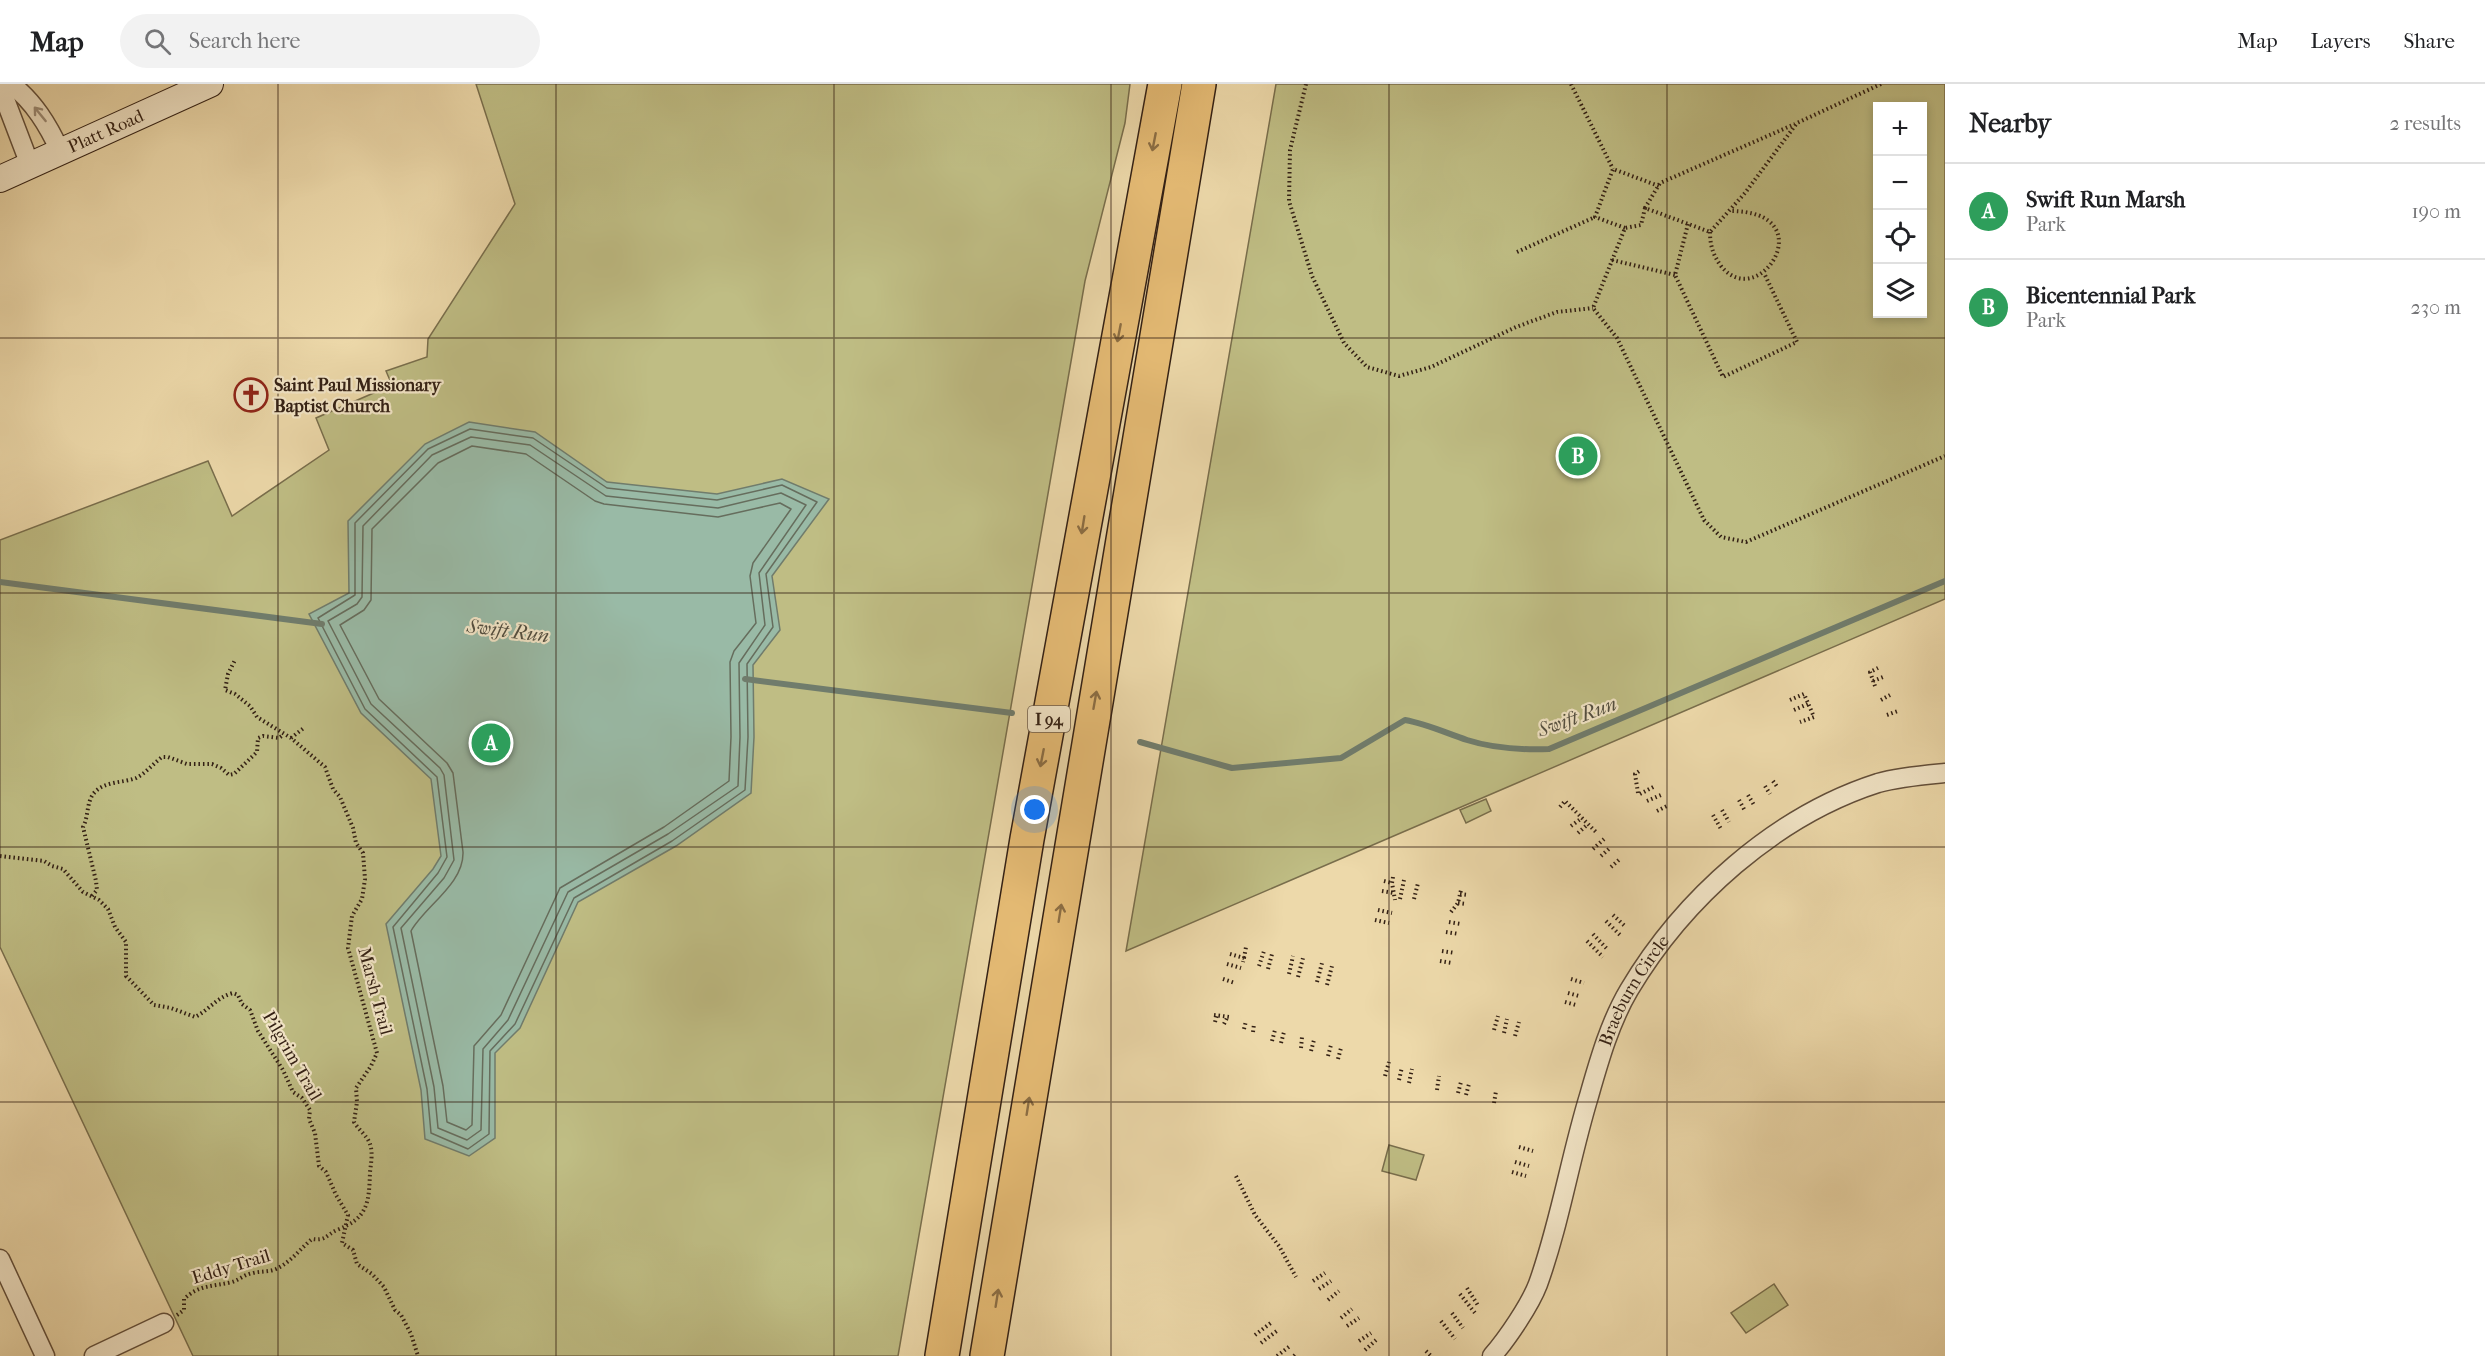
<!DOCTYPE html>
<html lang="en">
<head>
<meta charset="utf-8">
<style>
	body { margin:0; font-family:"IM FELL French Canon",serif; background:#f2f2f2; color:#202124 }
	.controls { position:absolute; right:18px; top:18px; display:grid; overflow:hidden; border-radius:0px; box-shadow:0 3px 9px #0003 }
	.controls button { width:54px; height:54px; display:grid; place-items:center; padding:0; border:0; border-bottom:2px solid #e0e0e0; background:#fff; color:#202124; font:30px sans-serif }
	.you { position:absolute; left:1035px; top:726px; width:21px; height:21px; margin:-15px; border:4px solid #fff; border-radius:50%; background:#1a73e8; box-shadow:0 0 0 9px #1a73e833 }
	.badge { display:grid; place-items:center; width:39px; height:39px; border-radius:50%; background:#8f2418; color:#fff; font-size:20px; font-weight:700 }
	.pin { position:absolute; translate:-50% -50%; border:3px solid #fff; box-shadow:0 2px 6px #0006 }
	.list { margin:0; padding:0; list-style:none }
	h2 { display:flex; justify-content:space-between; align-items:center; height:78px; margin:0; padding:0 24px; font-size:26px }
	h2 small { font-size:20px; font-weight:400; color:#757577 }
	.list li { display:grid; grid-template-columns:39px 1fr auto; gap:18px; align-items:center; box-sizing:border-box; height:96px; padding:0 24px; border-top:2px solid #e0e0e0 }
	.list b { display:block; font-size:22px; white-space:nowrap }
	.list p { margin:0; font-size:20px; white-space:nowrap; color:#757577 }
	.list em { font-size:20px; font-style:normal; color:#757577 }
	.icon { flex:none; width:33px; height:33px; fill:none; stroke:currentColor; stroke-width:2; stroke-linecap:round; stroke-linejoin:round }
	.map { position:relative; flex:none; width:1945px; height:1272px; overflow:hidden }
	header { display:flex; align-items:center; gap:36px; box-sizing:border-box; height:84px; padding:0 30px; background:#fff; border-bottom:2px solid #e0e0e0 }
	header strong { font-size:28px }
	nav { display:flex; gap:33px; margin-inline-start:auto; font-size:21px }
	.search { width:420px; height:54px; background:#f2f2f2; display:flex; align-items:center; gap:15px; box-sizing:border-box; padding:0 21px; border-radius:33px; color:#757577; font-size:22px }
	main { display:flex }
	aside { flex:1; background:#fff }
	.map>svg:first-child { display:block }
	.green { fill:#bfbd84; stroke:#796e4c; stroke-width:1.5; fill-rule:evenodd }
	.water { fill:#99baa6; stroke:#707c6c; stroke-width:1.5 }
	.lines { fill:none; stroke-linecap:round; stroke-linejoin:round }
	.shore { stroke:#666d5d; stroke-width:1.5 }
	.stream { stroke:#707c6c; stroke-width:6 }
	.minor-casing { stroke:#624e3a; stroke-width:21 }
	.secondary-casing { stroke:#332014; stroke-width:28 }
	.motorway-casing { stroke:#332014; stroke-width:36 }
	.path { stroke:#332014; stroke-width:4; stroke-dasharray:1.5 3; stroke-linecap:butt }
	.minor { stroke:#f3e6c8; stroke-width:18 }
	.secondary { stroke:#f3e6c8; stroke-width:26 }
	.motorway { stroke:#e6bc75; stroke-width:33 }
	.oneway { stroke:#9d8d77 }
	.oneway2 { stroke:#8c6e44 }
	.grid { fill:none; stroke:#332014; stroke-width:1.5; stroke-opacity:0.55 }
	.labels { text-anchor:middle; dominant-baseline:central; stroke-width:4.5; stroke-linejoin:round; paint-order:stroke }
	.shield { fill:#f3e6c8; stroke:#6d5b4a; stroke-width:1.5 }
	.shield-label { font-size:16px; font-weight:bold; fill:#332014 }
	.street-label { font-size:18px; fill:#332014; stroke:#f3e6c8 }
	.poi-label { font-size:18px; font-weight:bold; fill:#332014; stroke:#f3e6c8; text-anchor:start }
	.water-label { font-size:20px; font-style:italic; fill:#524e40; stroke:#f3e6c8 }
</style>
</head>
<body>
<header>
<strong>Map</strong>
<div class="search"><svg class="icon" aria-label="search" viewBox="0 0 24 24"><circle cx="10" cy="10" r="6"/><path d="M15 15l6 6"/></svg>Search here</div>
<nav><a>Map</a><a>Layers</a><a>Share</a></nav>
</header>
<main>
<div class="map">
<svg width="1945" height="1272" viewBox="0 0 1945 1272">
	<rect width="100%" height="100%" fill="#edd9aa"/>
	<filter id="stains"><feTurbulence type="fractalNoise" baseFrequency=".00333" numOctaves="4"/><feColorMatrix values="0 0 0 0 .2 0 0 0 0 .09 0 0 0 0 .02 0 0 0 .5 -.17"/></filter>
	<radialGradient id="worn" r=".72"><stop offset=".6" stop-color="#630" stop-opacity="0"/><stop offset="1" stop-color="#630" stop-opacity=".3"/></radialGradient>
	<!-- green -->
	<g class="green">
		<polygon points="476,0 1130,0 1125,39 1085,197 898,1272 193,1272 0,863 0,456 208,377 232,432 329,366 316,334 392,301 386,287 427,273 428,255 515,120"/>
		<path d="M 1276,0 L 1945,0 L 1945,515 L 1126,867 ZM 1878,22 L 1922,22 L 1922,230 L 1878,230 Z"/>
		<polygon points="1486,715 1491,727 1466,739 1460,726"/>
		<polygon points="1389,1061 1424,1071 1416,1096 1382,1087"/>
		<polygon points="1774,1200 1788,1221 1746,1249 1731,1229"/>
	</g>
	<!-- water -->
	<polygon class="water" points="469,338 535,348 607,398 717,410 782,395 829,415 772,492 780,546 753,581 754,653 751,709 676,762 578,818 520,944 495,969 495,1054 469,1072 425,1055 421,1006 386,840 433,785 441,772 431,695 361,629 309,530 349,509 348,437 425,360"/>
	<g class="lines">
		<!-- shore -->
		<g class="shore">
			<polygon points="470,345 533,354 607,404 717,416 782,401 817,418 766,490 773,543 747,580 748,653 745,706 672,757 574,814 515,940 490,967 489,1050 468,1065 431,1049 427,1005 393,843 438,789 447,773 437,693 365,625 318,534 355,511 355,439 428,365"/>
			<polygon points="471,353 530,361 606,412 718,424 781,409 806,421 759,489 765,541 739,579 740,653 738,702 668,750 568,808 508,936 483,965 481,1046 467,1056 438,1044 434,1003 401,844 444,794 454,776 444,691 440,684 371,620 328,537 357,520 362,513 363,442 432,371"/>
			<path d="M 472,362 L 526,370 L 595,417 L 604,420 L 718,433 L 780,419 L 791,425 L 753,479 L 750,492 L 756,539 L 734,567 L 730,578 L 731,653 L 729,697 L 664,743 L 560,804 L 501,931 L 474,962 L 472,1041 L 466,1046 L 447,1038 L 443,1002 L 411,847 C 425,822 464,800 463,768 L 453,689 L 447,679 L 379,615 L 340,541 L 364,526 L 371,516 L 372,445 L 438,379 Z"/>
		</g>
		<!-- stream -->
		<g class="stream">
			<polyline points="0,498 322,540"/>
			<polyline points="745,595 1012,629"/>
			<path d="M 1140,658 L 1232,684 L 1341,674 L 1405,636 C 1427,640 1446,649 1467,656 C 1492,664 1523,666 1549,665 L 1945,497"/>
		</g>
		<!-- minor casing -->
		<g class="minor-casing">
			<g id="minor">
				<polyline points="3,0 6,18 30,81"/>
				<path d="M 11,0 C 34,18 48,41 60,67"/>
				<polyline points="0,1175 45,1272"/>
				<polyline points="94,1272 164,1239"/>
				<path id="s1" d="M 1492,1272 C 1507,1255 1530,1221 1538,1200 C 1560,1139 1570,1074 1589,1012 C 1599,977 1610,938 1629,906 C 1683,815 1775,732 1878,699 C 1899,693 1924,691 1945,689"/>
			</g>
		</g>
		<!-- secondary casing -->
		<g class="secondary-casing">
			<g id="secondary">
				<path id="s2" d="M 0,95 L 210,0"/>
			</g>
		</g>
		<!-- motorway casing -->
		<g class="motorway-casing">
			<g id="motorway">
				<polyline points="942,1272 1027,755 1165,0"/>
				<polyline points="987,1272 1199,0"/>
			</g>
		</g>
		<!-- path -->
		<g class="path">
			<polyline points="1306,0 1290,66 1289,117 1312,192 1344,259 1367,283 1399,292 1431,283 1516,243 1557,228 1593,224"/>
			<polyline points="1571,0 1613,85"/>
			<polyline points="1881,0 1797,39 1745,109 1710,148 1645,124 1641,141 1625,144 1593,224 1617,254 1704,436 1721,453 1746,458 1945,372"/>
			<polyline points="1645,124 1660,99 1795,40"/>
			<polyline points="1688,140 1675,191 1723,293 1797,258 1764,189"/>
			<polyline points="1625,144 1595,133 1613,85 1659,102"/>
			<path d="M 1710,148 C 1710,161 1713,171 1721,182 C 1759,230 1825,127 1730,127"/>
			<polyline points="1517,168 1595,133"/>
			<polyline points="1612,176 1675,191"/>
			<polyline points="1873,597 1883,593"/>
			<polyline points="1875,602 1870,588 1878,584"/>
			<polyline points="1790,616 1804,610 1814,633 1800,638"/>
			<polyline points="1881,616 1890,611"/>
			<polyline points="1794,626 1808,620"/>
			<polyline points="1887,631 1898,627"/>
			<polyline points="291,654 305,643"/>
			<polyline points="1773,697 1778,704"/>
			<polyline points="1765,702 1770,710"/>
			<polyline points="1638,709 1635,690 1641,686"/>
			<polyline points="1640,710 1655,702"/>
			<polyline points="1748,711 1754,721"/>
			<polyline points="1739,716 1745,727"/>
			<polyline points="1647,717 1661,711"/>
			<polyline points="1560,723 1565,717 1597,749"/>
			<polyline points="1722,726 1729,738"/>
			<polyline points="1657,727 1667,722"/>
			<polyline points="1713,731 1721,745"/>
			<polyline points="1571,742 1582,734"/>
			<polyline points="1578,749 1588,740"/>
			<polyline points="1593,765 1604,755"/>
			<path d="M 0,772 L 44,777 L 52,782 L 63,785 L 83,808 L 99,816 L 108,825 L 115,843 L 126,858 L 126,892 L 154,921 L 171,924 L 195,933 C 209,926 217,913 233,909 L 238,911 L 242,920 L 250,926 L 258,947 L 283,986 L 293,1008 L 302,1014 L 310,1026 L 309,1035 L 315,1049 L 319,1082 L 326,1088 L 336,1111 L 348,1131 L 342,1159 L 353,1166 L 357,1180 L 372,1190 L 384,1203 L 395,1226 L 401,1231 L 411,1250 L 418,1272"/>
			<polyline points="1601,772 1611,763"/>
			<polyline points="1611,783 1621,774"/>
			<polyline points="1393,793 1392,799 1395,816"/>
			<polyline points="1384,797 1392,799"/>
			<polyline points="1382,807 1394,809"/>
			<polyline points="1460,810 1468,811"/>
			<path d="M 92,812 L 97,806 L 96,797 L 83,743 C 89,732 86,717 95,708 C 105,697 123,699 136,694 C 146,689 153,680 162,673 L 168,673 L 187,680 L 212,680 L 221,684 L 229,691 L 234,690 L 257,668 L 258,654 L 263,652 L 279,654 L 283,651"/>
			<polyline points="1400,815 1404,796"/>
			<polyline points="1414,815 1418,799"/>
			<polyline points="1458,819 1466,820"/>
			<polyline points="1378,826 1392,829"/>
			<polyline points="1451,828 1458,819 1461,806"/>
			<polyline points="1613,831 1626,843"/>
			<polyline points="1375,836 1389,839"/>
			<polyline points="1606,837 1620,851"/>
			<polyline points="1449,838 1461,840"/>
			<polyline points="1446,848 1459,850"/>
			<polyline points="1593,850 1608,866"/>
			<polyline points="1587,857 1603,873"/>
			<polyline points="1442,867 1455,869"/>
			<polyline points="1230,870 1244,874 1243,878"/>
			<polyline points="1244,874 1246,863"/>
			<polyline points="1440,877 1452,879"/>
			<polyline points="1227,880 1241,884"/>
			<polyline points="1259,882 1264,867"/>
			<polyline points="1268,885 1272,870"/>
			<polyline points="1289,890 1293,872"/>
			<polyline points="1298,893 1303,874"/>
			<polyline points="1223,895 1235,899"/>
			<polyline points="1571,895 1584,899"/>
			<polyline points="1317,898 1322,879"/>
			<polyline points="1327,901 1332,882"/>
			<polyline points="1568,909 1579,912"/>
			<polyline points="1565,918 1576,921"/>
			<polyline points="1214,931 1230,933"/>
			<polyline points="1215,938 1217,931"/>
			<polyline points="1224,940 1227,934"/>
			<polyline points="1244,945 1246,937"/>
			<polyline points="1494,946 1498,932"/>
			<polyline points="1253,948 1254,940"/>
			<polyline points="1504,949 1507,935"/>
			<polyline points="1515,952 1519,938"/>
			<polyline points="1272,957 1275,946"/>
			<polyline points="1281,959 1284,948"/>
			<polyline points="1301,964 1302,953"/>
			<polyline points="1311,967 1314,956"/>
			<polyline points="1328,972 1331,961"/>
			<polyline points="1338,975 1341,964"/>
			<polyline points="1385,992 1389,978"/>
			<polyline points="1399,996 1402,983"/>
			<polyline points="1409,999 1412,985"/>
			<polyline points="1437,1006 1439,992"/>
			<polyline points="1458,1009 1461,998"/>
			<polyline points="1466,1011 1469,1000"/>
			<polyline points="1494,1019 1496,1007"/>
			<polyline points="1519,1063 1533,1067"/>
			<polyline points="1515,1078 1529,1082"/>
			<polyline points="1512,1088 1526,1092"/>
			<polyline points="1236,1092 1255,1131 1279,1162 1296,1193"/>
			<polyline points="1313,1197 1325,1189"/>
			<polyline points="1467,1204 1479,1223"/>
			<polyline points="1319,1205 1331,1197"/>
			<polyline points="1460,1210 1475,1229"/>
			<polyline points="1328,1216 1339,1207"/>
			<polyline points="1452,1229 1463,1244"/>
			<path d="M 177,1231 L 184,1226 L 184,1215 C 200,1200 213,1203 232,1198 C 239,1196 245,1190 253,1189 C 261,1187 269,1188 276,1185 C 291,1178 300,1165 312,1155 C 326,1157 326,1151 337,1146 C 368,1134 369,1119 370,1088 C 371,1079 373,1069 370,1060 C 368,1053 358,1045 354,1038 L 357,1018 L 356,1004 L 371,982 L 377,969 L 348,864 L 352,832 L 362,815 L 365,795 L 363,769 L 356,759 L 353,744 L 340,713 L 333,705 L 325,683 L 291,654 L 257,633 L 250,622 L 235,610 L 225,606 L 228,590 L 235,576"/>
			<polyline points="1341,1234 1352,1225"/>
			<polyline points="1441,1237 1455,1255"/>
			<polyline points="1347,1242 1359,1234"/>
			<polyline points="1255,1251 1272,1238"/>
			<polyline points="1359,1257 1371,1249"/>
			<polyline points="1261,1259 1278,1246"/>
			<polyline points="1365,1266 1376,1256"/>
			<polyline points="1426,1267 1431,1272"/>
			<polyline points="1277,1272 1290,1262"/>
			<polyline points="1294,1272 1296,1270"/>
		</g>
		<!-- minor -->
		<use href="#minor" class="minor"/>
		<!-- secondary -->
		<use href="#secondary" class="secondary"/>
		<!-- motorway -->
		<use href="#motorway" class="motorway"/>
	</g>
	<!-- one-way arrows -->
	<defs><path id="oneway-shaft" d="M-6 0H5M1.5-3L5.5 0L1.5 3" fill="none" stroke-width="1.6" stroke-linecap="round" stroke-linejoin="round" transform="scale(1.5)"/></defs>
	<use class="oneway" href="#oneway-shaft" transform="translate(40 30) rotate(-129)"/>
	<g class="oneway2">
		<use href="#oneway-shaft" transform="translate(1154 58) rotate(101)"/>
		<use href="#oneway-shaft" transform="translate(1119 249) rotate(101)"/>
		<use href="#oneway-shaft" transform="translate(1083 441) rotate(99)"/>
		<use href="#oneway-shaft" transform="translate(1095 616) rotate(-80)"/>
		<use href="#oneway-shaft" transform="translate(1042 674) rotate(101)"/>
		<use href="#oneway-shaft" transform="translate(1060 829) rotate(-81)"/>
		<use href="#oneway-shaft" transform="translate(1028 1022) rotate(-81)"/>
		<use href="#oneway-shaft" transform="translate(997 1214) rotate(-81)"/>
	</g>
	<!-- grid -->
	<path class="grid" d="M 278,0 L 278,1272M 556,0 L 556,1272M 834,0 L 834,1272M 1111,0 L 1111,1272M 1389,0 L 1389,1272M 1667,0 L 1667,1272M 0,254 L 1945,254M 0,509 L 1945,509M 0,763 L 1945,763M 0,1018 L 1945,1018"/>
	<!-- icons -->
	<defs>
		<g id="church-ring" transform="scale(1.725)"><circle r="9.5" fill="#f3e6c8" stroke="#8f2418" stroke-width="1.5"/><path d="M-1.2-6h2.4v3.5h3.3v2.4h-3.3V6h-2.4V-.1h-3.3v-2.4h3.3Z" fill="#8f2418"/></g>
	</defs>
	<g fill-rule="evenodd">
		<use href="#church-ring" x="251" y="311"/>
	</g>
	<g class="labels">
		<!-- shield labels -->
		<rect class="shield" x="1028" y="622" width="42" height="26" rx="4.5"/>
		<g class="shield-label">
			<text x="1049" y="635">I 94</text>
		</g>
		<!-- street labels -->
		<g class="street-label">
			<text stroke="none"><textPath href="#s2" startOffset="116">Platt Road</textPath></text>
			<text transform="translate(375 907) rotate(75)">Marsh Trail</text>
			<text stroke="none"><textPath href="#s1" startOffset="396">Braeburn Circle</textPath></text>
			<text transform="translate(292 972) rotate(60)">Pilgrim Trail</text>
			<text transform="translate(231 1183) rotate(-17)">Eddy Trail</text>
		</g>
		<!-- poi labels -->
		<g class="poi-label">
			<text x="274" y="301">Saint Paul Missionary<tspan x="274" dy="21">Baptist Church</tspan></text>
		</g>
		<!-- water labels -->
		<g class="water-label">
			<text transform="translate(508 547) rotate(7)">Swift Run</text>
			<text transform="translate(1577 633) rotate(-20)">Swift Run</text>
		</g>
	</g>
	<rect width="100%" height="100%" filter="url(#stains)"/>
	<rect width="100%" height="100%" fill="url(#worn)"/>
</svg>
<div class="controls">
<button>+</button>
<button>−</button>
<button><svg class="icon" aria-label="locate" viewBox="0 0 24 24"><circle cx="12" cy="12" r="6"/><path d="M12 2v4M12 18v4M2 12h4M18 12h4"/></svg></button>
<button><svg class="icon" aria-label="layers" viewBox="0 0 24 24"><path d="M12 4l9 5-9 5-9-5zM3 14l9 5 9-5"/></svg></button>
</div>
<div class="you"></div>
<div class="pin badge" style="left:491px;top:659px;background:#2e9e5b">A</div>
<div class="pin badge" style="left:1578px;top:372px;background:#2e9e5b">B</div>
</div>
<aside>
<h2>Nearby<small>2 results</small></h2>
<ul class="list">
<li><span class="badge" style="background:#2e9e5b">A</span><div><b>Swift Run Marsh</b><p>Park</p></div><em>190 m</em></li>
<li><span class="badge" style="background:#2e9e5b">B</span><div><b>Bicentennial Park</b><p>Park</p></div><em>230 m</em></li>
</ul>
</aside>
</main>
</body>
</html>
